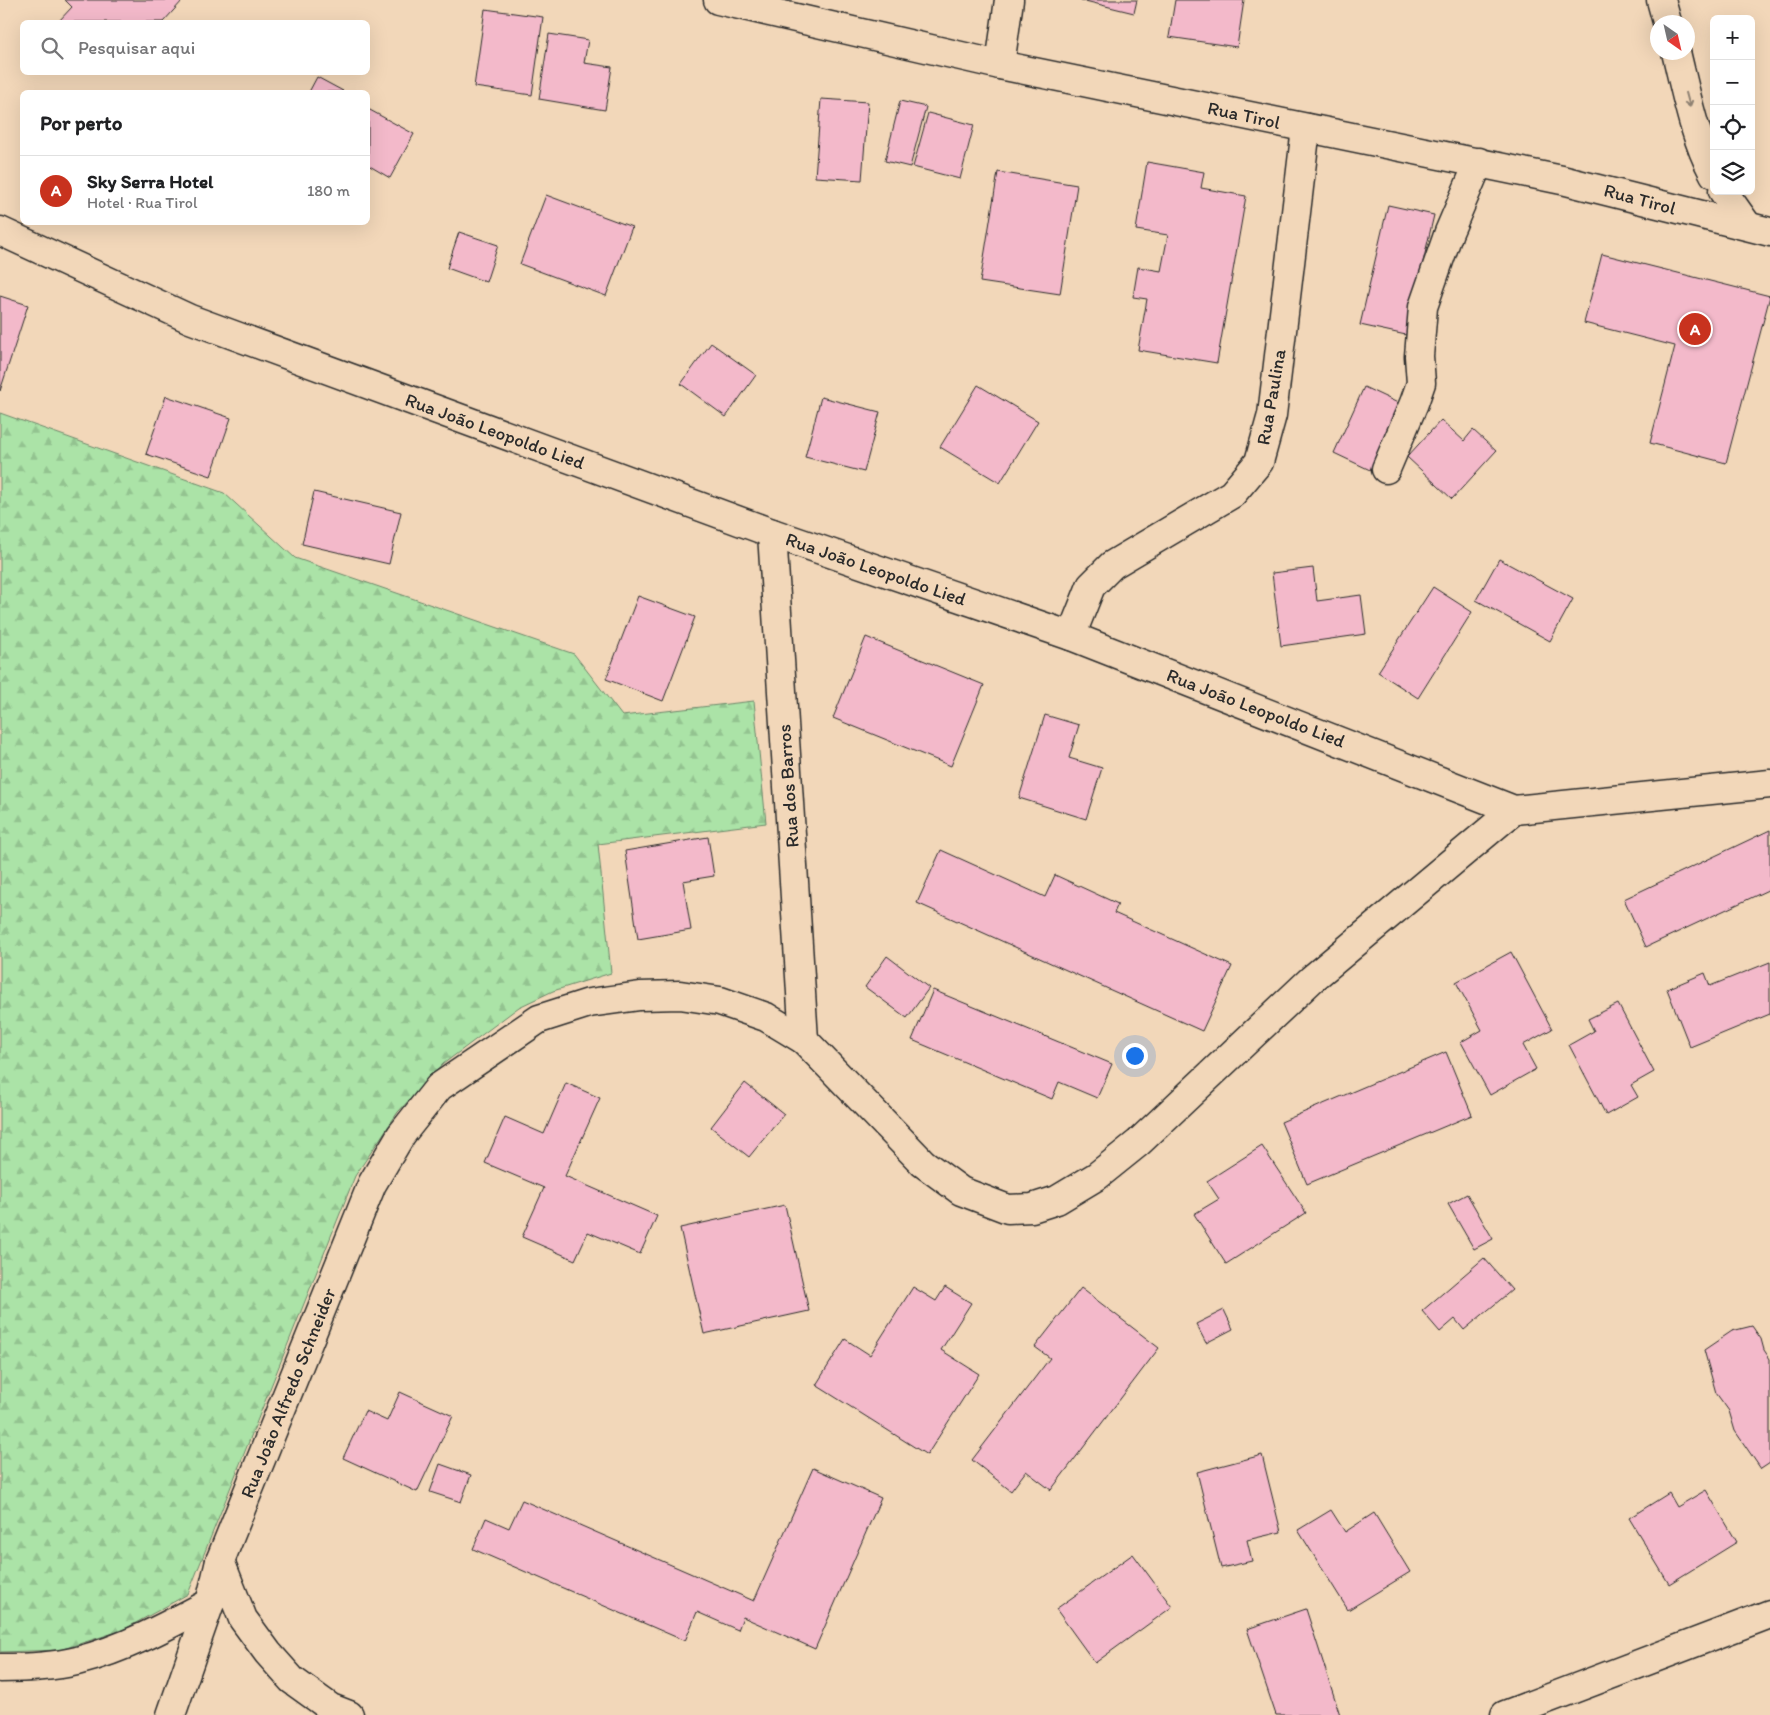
<!DOCTYPE html>
<html lang="pt">
<head>
<meta charset="utf-8">
<style>
	body { margin:0; font-family:Itim,sans-serif; background:#f6f6f6; color:#202124 }
	.controls { position:absolute; right:15px; top:15px; display:grid; overflow:hidden; border-radius:8px; box-shadow:0 5px 20px #0002 }
	.controls button { width:45px; height:45px; display:grid; place-items:center; padding:0; border:0; border-bottom:1px solid #e0e0e0; background:#fff; color:#202124; font:25px sans-serif }
	.compass { position:absolute; left:1650px; top:15px; width:45px; height:45px; border-radius:50%; background:#fff; box-shadow:0 5px 20px #0002; rotate:146deg }
	.you { position:absolute; left:1134px; top:1055px; width:18px; height:18px; margin:-12px; border:4px solid #fff; border-radius:50%; background:#1a73e8; box-shadow:0 0 0 8px #1a73e833 }
	.badge { display:grid; place-items:center; width:32px; height:32px; border-radius:50%; background:#c8321e; color:#fff; font-size:16px; font-weight:700 }
	.pin { position:absolute; translate:-50% -50%; border:2px solid #fff; box-shadow:0 1px 5px #0006 }
	.list { margin:0; padding:0; list-style:none }
	h2 { display:flex; justify-content:space-between; align-items:center; height:65px; margin:0; padding:0 20px; font-size:21px }
	h2 small { font-size:16px; font-weight:400; color:#757577 }
	.list li { display:grid; grid-template-columns:32px 1fr auto; gap:15px; align-items:center; box-sizing:border-box; height:70px; padding:0 20px; border-top:1px solid #e0e0e0 }
	.list b { display:block; font-size:19px; white-space:nowrap }
	.list p { margin:0; font-size:16px; white-space:nowrap; color:#757577 }
	.list em { font-size:16px; font-style:normal; color:#757577 }
	.icon { flex:none; width:28px; height:28px; fill:none; stroke:currentColor; stroke-width:2; stroke-linecap:round; stroke-linejoin:round }
	.map { position:relative; flex:none; width:1770px; height:1715px; overflow:hidden }
	.search { position:absolute; background:#fff; box-shadow:0 5px 20px #0002; left:20px; top:20px; width:350px; height:55px; display:flex; align-items:center; gap:12px; box-sizing:border-box; padding:0 18px; border-radius:8px; color:#757577; font-size:19px }
	.panel { position:absolute; background:#fff; box-shadow:0 5px 20px #0002; left:20px; top:90px; width:350px; height:135px; border-radius:8px }
	.map>svg:first-child { display:block }
	.forest { fill:url(#forest-firs); stroke:#6b8769 }
	.building { fill:#f3b9ca; stroke:#2b2b2b }
	.lines { fill:none; stroke-linecap:round; stroke-linejoin:round }
	.street-casing { stroke:#2b2b2b; stroke-width:31 }
	.secondary-casing { stroke:#2b2b2b; stroke-width:31 }
	.street { stroke:#f2d7b9; stroke-width:28 }
	.secondary { stroke:#f2d7b9; stroke-width:28 }
	.oneway { stroke:#8e8172 }
	.labels { text-anchor:middle; dominant-baseline:central; stroke-width:5; stroke-linejoin:round; paint-order:stroke }
	.street-label { font-size:19px; fill:#2b2b2b; stroke:#f2d7b9 }
</style>
</head>
<body>
<div class="map">
<svg width="1770" height="1715" viewBox="0 0 1770 1715">
	<defs>
		<pattern id="forest-firs" width="22" height="20" patternUnits="userSpaceOnUse" patternTransform="scale(1.25)"><rect width="22" height="20" fill="#abe3a7"/><path d="M5 1l3.5 6h-7zM16 11l3.5 6h-7z" fill="#93c390"/></pattern>
	</defs>
	<rect width="100%" height="100%" fill="#f2d7b9"/>
	<filter id="ink" filterUnits="userSpaceOnUse"><feTurbulence type="fractalNoise" baseFrequency=".02" numOctaves="2"/><feDisplacementMap in="SourceGraphic" scale="10" xChannelSelector="R" yChannelSelector="G"/><feConvolveMatrix kernelMatrix="1 2 1 2 8 2 1 2 1" color-interpolation-filters="sRGB"/></filter>
	<g filter="url(#ink)">
		<!-- forest -->
		<polygon class="forest" points="0,413 224,493 295,558 574,654 622,716 754,701 766,823 598,844 611,973 553,991 519,1007 443,1064 398,1112 355,1176 188,1594 123,1630 60,1650 0,1652"/>
		<!-- building -->
		<g class="building">
			<polygon points="65,0 183,0 163,22 58,22 72,7"/>
			<polygon points="1081,0 1137,0 1134,13"/>
			<polygon points="1175,0 1244,0 1237,47 1169,37"/>
			<polygon points="485,9 543,17 532,95 474,87"/>
			<polygon points="549,34 588,40 584,63 612,67 605,110 539,99"/>
			<polygon points="317,77 343,91 342,92 309,92"/>
			<polygon points="821,99 868,102 862,180 815,177"/>
			<polygon points="900,101 926,107 910,167 885,161"/>
			<polygon points="368,109 414,134 390,178 368,165"/>
			<polygon points="928,113 974,125 960,179 913,167"/>
			<polygon points="1147,162 1204,172 1201,188 1246,196 1217,363 1138,350 1147,299 1133,297 1138,267 1161,271 1168,235 1136,230"/>
			<polygon points="998,172 1077,185 1060,294 980,282"/>
			<polygon points="546,195 632,227 606,296 520,264"/>
			<polygon points="1388,205 1434,215 1406,335 1360,325"/>
			<polygon points="459,232 498,245 486,282 447,268"/>
			<polygon points="1602,254 1770,296 1726,463 1650,443 1675,346 1584,323"/>
			<polygon points="0,296 28,305 0,391"/>
			<polygon points="711,343 756,375 726,417 681,384"/>
			<polygon points="978,385 1038,421 1000,483 940,447"/>
			<polygon points="1364,387 1400,404 1370,470 1334,453"/>
			<polygon points="166,396 231,418 211,476 146,454"/>
			<polygon points="821,397 880,412 864,472 805,457"/>
			<polygon points="1441,420 1464,441 1473,430 1496,451 1452,499 1407,457"/>
			<polygon points="314,492 401,512 389,564 302,544"/>
			<polygon points="1499,559 1573,599 1550,641 1476,600"/>
			<polygon points="1313,568 1317,601 1361,595 1366,634 1281,646 1272,573"/>
			<polygon points="1433,587 1472,612 1418,698 1378,672"/>
			<polygon points="638,596 695,617 663,701 606,679"/>
			<polygon points="866,637 984,685 951,766 833,718"/>
			<polygon points="1045,715 1079,725 1069,758 1102,768 1086,819 1019,798"/>
			<polygon points="1770,830 1770,889 1646,947 1624,899"/>
			<polygon points="708,837 714,876 683,881 691,930 638,939 625,851"/>
			<polygon points="941,850 1045,897 1055,875 1118,904 1114,913 1232,966 1202,1031 917,903"/>
			<polygon points="1511,952 1552,1029 1523,1045 1536,1069 1490,1095 1461,1042 1482,1030 1456,982"/>
			<polygon points="887,956 929,988 907,1018 865,987"/>
			<polygon points="1770,962 1770,1014 1690,1047 1667,989 1705,973 1710,986"/>
			<polygon points="933,990 1112,1064 1097,1098 1059,1082 1052,1099 912,1040"/>
			<polygon points="1618,1004 1654,1072 1631,1085 1638,1097 1606,1115 1569,1045 1594,1031 1588,1019"/>
			<polygon points="1446,1052 1472,1115 1307,1184 1281,1122"/>
			<polygon points="566,1083 600,1098 565,1176 657,1216 640,1254 588,1232 575,1260 522,1237 544,1188 485,1163 505,1117 544,1134"/>
			<polygon points="745,1083 784,1114 749,1157 711,1127"/>
			<polygon points="1262,1146 1306,1213 1226,1264 1194,1214 1219,1199 1207,1181"/>
			<polygon points="1467,1194 1493,1239 1474,1249 1448,1204"/>
			<polygon points="785,1205 809,1311 704,1334 680,1228"/>
			<polygon points="1484,1258 1512,1290 1464,1330 1455,1319 1440,1332 1422,1311"/>
			<polygon points="913,1287 936,1301 945,1287 971,1303 941,1350 979,1374 927,1455 816,1385 845,1339 870,1355"/>
			<polygon points="1081,1288 1159,1348 1051,1490 1026,1471 1011,1491 972,1460 1050,1358 1035,1347"/>
			<polygon points="1224,1310 1233,1329 1206,1343 1196,1324"/>
			<polygon points="1752,1326 1761,1339 1764,1350 1770,1359 1770,1463 1761,1469 1735,1431 1729,1411 1716,1393 1704,1350 1732,1331"/>
			<polygon points="400,1392 453,1416 417,1492 343,1458 365,1411 387,1421"/>
			<polygon points="1262,1455 1281,1532 1247,1540 1252,1561 1221,1568 1197,1472"/>
			<polygon points="440,1464 471,1475 461,1502 430,1492"/>
			<polygon points="813,1468 881,1498 815,1649 743,1617 738,1630 697,1612 685,1641 473,1549 486,1518 509,1528 522,1500 754,1601"/>
			<polygon points="1706,1490 1737,1542 1669,1584 1629,1518 1669,1493 1677,1507"/>
			<polygon points="1331,1510 1345,1532 1374,1513 1410,1572 1348,1610 1298,1530"/>
			<polygon points="1133,1554 1172,1607 1095,1663 1056,1609"/>
			<polygon points="1306,1609 1340,1715 1276,1715 1247,1629"/>
		</g>
		<g class="lines">
			<!-- street casing -->
			<g class="street-casing">
				<g id="street">
					<polyline points="718,0 1000,65 1562,180 1770,232"/>
					<polyline points="1661,0 1667,22"/>
					<path d="M 1676,52 C 1686,93 1694,137 1714,174"/>
					<polyline points="1000,65 1009,0"/>
					<polyline points="1723,191 1747,225"/>
					<polyline points="1386,469 1414,403 1421,383 1419,356 1423,307 1449,232 1479,162"/>
					<polyline points="772,533 804,1040"/>
					<polyline points="1071,636 1091,586 1112,565 1232,494 1259,462 1272,415 1306,128"/>
					<path d="M 0,1668 C 25,1668 52,1667 77,1661 C 124,1649 167,1626 210,1603"/>
				</g>
			</g>
			<!-- secondary casing -->
			<g class="secondary-casing">
				<g id="secondary">
					<polyline points="0,231 190,319 772,533 1071,636 1514,810 1770,784"/>
					<polyline points="220,1561 243,1619 268,1653 292,1680 331,1708 349,1715"/>
					<polyline points="171,1715 210,1603 220,1561 372,1184 401,1135 439,1087 539,1019 589,1003 640,996 680,995 720,1001 766,1017 804,1040 923,1163 961,1191 1008,1209 1032,1208 1057,1200 1097,1176 1138,1143 1312,979 1514,810"/>
					<polyline points="1505,1715 1770,1614"/>
				</g>
			</g>
			<!-- street -->
			<use href="#street" class="street"/>
			<!-- secondary -->
			<use href="#secondary" class="secondary"/>
		</g>
		<!-- one-way arrows -->
		<defs><path id="oneway-shaft" d="M-6 0H5M1.5-3L5.5 0L1.5 3" fill="none" stroke-width="1.6" stroke-linecap="round" stroke-linejoin="round" transform="scale(1.25)"/></defs>
		<use class="oneway" href="#oneway-shaft" transform="translate(1688 100) rotate(75)"/>
	</g>
	<g class="labels">
		<!-- street labels -->
		<g class="street-label">
			<text transform="translate(1244 115) rotate(12)">Rua Tirol</text>
			<text transform="translate(1640 199) rotate(15)">Rua Tirol</text>
			<text transform="translate(1271 397) rotate(-80)">Rua Paulina</text>
			<text transform="translate(495 431) rotate(20)">Rua João Leopoldo Lied</text>
			<text transform="translate(876 569) rotate(19)">Rua João Leopoldo Lied</text>
			<text transform="translate(1256 708) rotate(21)">Rua João Leopoldo Lied</text>
			<text transform="translate(788 786) rotate(-94)">Rua dos Barros</text>
			<text transform="translate(288 1393) rotate(-68)">Rua João Alfredo Schneider</text>
		</g>
	</g>
</svg>
<div class="controls">
<button>+</button>
<button>−</button>
<button><svg class="icon" aria-label="locate" viewBox="0 0 24 24"><circle cx="12" cy="12" r="6"/><path d="M12 2v4M12 18v4M2 12h4M18 12h4"/></svg></button>
<button><svg class="icon" aria-label="layers" viewBox="0 0 24 24"><path d="M12 4l9 5-9 5-9-5zM3 14l9 5 9-5"/></svg></button>
</div>
<svg class="compass" viewBox="-18 -18 36 36"><path d="M0-13l5 13h-10z" fill="#e53935"/><path d="M0 13l5-13h-10z" fill="#757577"/></svg>
<div class="you"></div>
<div class="pin badge" style="left:1695px;top:329px">A</div>
<div class="search"><svg class="icon" aria-label="search" viewBox="0 0 24 24"><circle cx="10" cy="10" r="6"/><path d="M15 15l6 6"/></svg>Pesquisar aqui</div>
<section class="panel">
<h2>Por perto<small></small></h2>
<ul class="list">
<li><span class="badge">A</span><div><b>Sky Serra Hotel</b><p>Hotel · Rua Tirol</p></div><em>180 m</em></li>
</ul>
</section>
</div>
</body>
</html>
